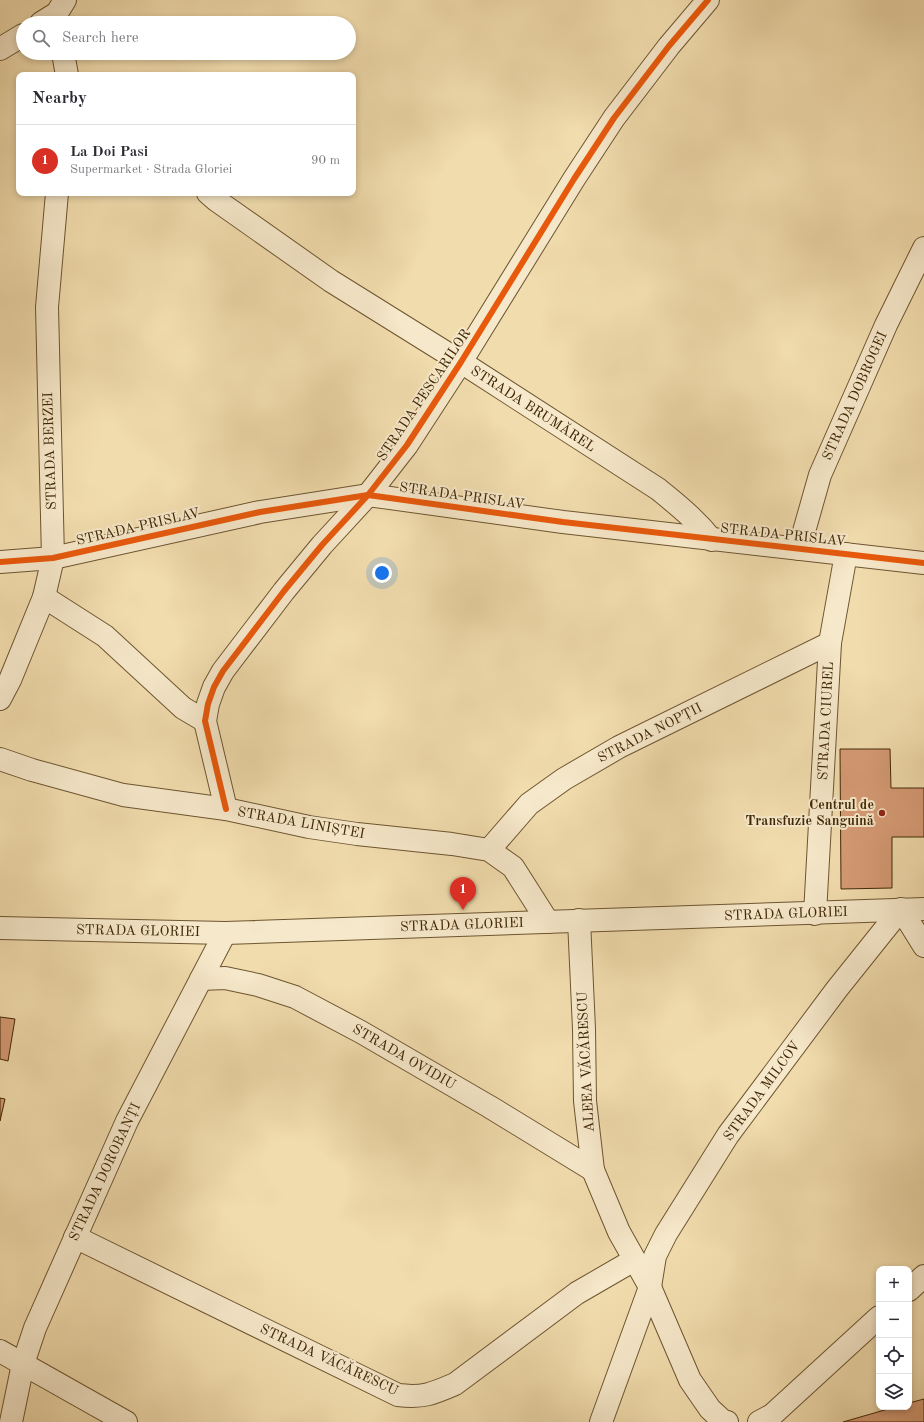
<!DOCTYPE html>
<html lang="en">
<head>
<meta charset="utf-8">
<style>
	body { margin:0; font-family:"Old Standard TT",serif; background:#f7f7f7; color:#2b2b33 }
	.controls { position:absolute; right:12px; bottom:12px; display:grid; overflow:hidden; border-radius:8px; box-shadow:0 2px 6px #0003 }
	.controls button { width:36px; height:36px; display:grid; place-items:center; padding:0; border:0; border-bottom:1px solid #e1e1e2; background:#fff; color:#2b2b33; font:20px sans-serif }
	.you { position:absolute; left:382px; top:573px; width:14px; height:14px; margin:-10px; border:3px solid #fff; border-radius:50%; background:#1a73e8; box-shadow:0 0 0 6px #1a73e833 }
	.badge { display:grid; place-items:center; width:26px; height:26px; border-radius:50%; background:#d93025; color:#fff; font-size:13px; font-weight:700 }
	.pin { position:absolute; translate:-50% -33px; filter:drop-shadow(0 1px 2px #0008) }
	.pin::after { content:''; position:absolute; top:21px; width:14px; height:12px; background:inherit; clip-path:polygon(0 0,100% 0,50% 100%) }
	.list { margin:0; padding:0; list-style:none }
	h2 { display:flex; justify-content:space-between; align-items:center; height:52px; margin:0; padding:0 16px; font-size:17px }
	h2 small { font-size:13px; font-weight:400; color:#7c7c81 }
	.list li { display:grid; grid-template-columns:26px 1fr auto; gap:12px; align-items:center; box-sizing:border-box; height:72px; padding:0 16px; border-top:1px solid #e1e1e2 }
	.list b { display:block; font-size:15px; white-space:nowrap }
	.list p { margin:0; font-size:13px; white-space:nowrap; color:#7c7c81 }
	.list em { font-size:13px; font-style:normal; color:#7c7c81 }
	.icon { flex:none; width:22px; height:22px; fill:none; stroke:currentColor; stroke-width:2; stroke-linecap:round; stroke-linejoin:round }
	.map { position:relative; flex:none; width:924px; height:1422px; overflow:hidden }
	.search { position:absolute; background:#fff; box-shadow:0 2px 6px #0003; left:16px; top:16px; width:340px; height:44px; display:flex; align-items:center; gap:10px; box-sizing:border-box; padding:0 14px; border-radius:22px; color:#7c7c81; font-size:15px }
	.panel { position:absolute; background:#fff; box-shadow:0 2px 6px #0003; left:16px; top:72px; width:340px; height:124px; border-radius:8px }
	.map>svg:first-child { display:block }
	.building { fill:#d59a74; stroke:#412806 }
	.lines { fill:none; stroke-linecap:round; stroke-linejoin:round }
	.minor-casing { stroke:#6d5530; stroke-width:24 }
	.minor { stroke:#f6e8ca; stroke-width:22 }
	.cycleway-casing { stroke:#f6e8ca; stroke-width:8 }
	.cycleway { stroke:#e8590c; stroke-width:6 }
	.poi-dot { fill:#8f2418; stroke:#f6e8ca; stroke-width:1.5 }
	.labels { text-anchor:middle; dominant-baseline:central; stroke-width:4; stroke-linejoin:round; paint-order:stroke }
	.street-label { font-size:14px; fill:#412806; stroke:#f6e8ca }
	.poi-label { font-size:14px; font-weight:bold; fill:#412806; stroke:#f6e8ca; text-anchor:end }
</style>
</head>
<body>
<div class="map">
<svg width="924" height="1422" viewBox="0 0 924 1422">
	<rect width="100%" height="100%" fill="#f1dcad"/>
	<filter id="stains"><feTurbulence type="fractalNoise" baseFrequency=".005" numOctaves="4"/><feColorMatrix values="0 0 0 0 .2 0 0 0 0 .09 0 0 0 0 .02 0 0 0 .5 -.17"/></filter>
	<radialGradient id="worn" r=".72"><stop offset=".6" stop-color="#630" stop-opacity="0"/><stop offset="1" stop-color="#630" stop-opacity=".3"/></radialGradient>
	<!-- building -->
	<g class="building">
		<polygon points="840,749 890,749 891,788 924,788 924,837 892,837 892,888 841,889"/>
		<polygon points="0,1017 15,1019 8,1061 0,1059"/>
		<polygon points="0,1098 5,1099 0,1121"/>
		<polygon points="924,1399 924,1422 843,1422 895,1407 909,1407 909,1403"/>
	</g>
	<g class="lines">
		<!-- minor casing -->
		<g class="minor-casing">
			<g id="minor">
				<polyline points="41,23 57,13 65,0"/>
				<polyline points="0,49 23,35"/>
				<polyline points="63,53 67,75"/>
				<path d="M 208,193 L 216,200 L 331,281 L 461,362 L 658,489 C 678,505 696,520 712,540"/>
				<polyline points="799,549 820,475 886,325 924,248"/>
				<polyline points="0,562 53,558 260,512 368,495 563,522 924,563"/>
				<polyline points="44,597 105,636 183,708 205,721"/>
				<polyline points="0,699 10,680 44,597 53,558 47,307 57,193"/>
				<polyline points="0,759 32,770 123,795 226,809 309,827 357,834 452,844 489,850 513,867 548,922"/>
				<polyline points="226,809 205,721 208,704 214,687 223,671 284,591 322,545 368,495 407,445 461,362 574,179 614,118 669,46 708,0"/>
				<polyline points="489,850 529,804 564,779 619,747 830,643"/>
				<polyline points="815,914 830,643 846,554"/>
				<polyline points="579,920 584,1029 585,1101 593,1170 619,1232 650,1287 690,1380 710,1409 723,1421 727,1422"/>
				<polyline points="0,928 225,933 924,909"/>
				<polyline points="201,979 225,978 258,985 295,997 361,1032 490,1107 593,1170"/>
				<path d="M 75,1237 L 398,1395 C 423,1398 432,1394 455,1384 L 577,1293 L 634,1260"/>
				<polyline points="909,1290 924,1276"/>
				<polyline points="0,1351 126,1422"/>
				<polyline points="11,1422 23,1364 35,1328 127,1121 225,933"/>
				<polyline points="601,1422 650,1287 655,1256 666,1234 728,1135 837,989 901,909 924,946"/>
				<polyline points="759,1422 772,1415 879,1317"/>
			</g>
		</g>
		<!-- minor -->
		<use href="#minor" class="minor"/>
		<!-- cycleway casing -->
		<g class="cycleway-casing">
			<g id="cycleway">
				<polyline points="0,562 53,558 260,512 368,495 563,522 924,563"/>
				<polyline points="226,809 205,721 208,704 214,687 223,671 284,591 322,545 368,495 407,445 461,362 574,179 614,118 669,46 708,0"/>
			</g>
		</g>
		<!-- cycleway -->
		<use href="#cycleway" class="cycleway"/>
	</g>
	<!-- markers -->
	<circle class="poi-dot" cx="882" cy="813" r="4"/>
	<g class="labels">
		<!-- street labels -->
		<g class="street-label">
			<text transform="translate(424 395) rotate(-56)">STRADA PESCARILOR</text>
			<text transform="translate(855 396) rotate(-66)">STRADA DOBROGEI</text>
			<text transform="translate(533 409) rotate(33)">STRADA BRUMĂREL</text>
			<text transform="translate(50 451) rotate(-92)">STRADA BERZEI</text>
			<text transform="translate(462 496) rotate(8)">STRADA PRISLAV</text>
			<text transform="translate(138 527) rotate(-13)">STRADA PRISLAV</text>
			<text transform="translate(783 535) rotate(6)">STRADA PRISLAV</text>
			<text transform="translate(826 721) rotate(-87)">STRADA CIUREL</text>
			<text transform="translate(650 733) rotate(-27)">STRADA NOPȚII</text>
			<text transform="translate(301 823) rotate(10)">STRADA LINIȘTEI</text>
			<text transform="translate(786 914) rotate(-2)">STRADA GLORIEI</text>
			<text transform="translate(462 925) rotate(-2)">STRADA GLORIEI</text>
			<text transform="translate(138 931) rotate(1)">STRADA GLORIEI</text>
			<text transform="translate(404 1057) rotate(30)">STRADA OVIDIU</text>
			<text transform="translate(586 1062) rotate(-93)">ALEEA VĂCĂRESCU</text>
			<text transform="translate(762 1091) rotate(-54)">STRADA MILCOV</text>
			<text transform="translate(105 1172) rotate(-65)">STRADA DOROBANȚI</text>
			<text transform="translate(329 1360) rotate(25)">STRADA VĂCĂRESCU</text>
		</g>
		<!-- poi labels -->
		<g class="poi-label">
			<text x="874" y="805">Centrul de<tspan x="874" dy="16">Transfuzie Sanguină</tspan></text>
		</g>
	</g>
	<rect width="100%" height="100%" filter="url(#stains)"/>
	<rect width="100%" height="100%" fill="url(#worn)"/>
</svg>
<div class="controls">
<button>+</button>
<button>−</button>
<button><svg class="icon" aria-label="locate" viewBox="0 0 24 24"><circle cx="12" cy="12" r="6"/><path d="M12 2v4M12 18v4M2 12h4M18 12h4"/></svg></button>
<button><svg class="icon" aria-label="layers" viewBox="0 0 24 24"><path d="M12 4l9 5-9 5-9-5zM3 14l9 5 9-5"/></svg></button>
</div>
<div class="you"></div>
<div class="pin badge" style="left:463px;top:910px">1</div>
<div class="search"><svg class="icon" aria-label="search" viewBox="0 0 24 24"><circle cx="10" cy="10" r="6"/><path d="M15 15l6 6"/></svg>Search here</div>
<section class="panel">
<h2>Nearby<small></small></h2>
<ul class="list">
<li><span class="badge">1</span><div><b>La Doi Pasi</b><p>Supermarket · Strada Gloriei</p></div><em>90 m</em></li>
</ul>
</section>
</div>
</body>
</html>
